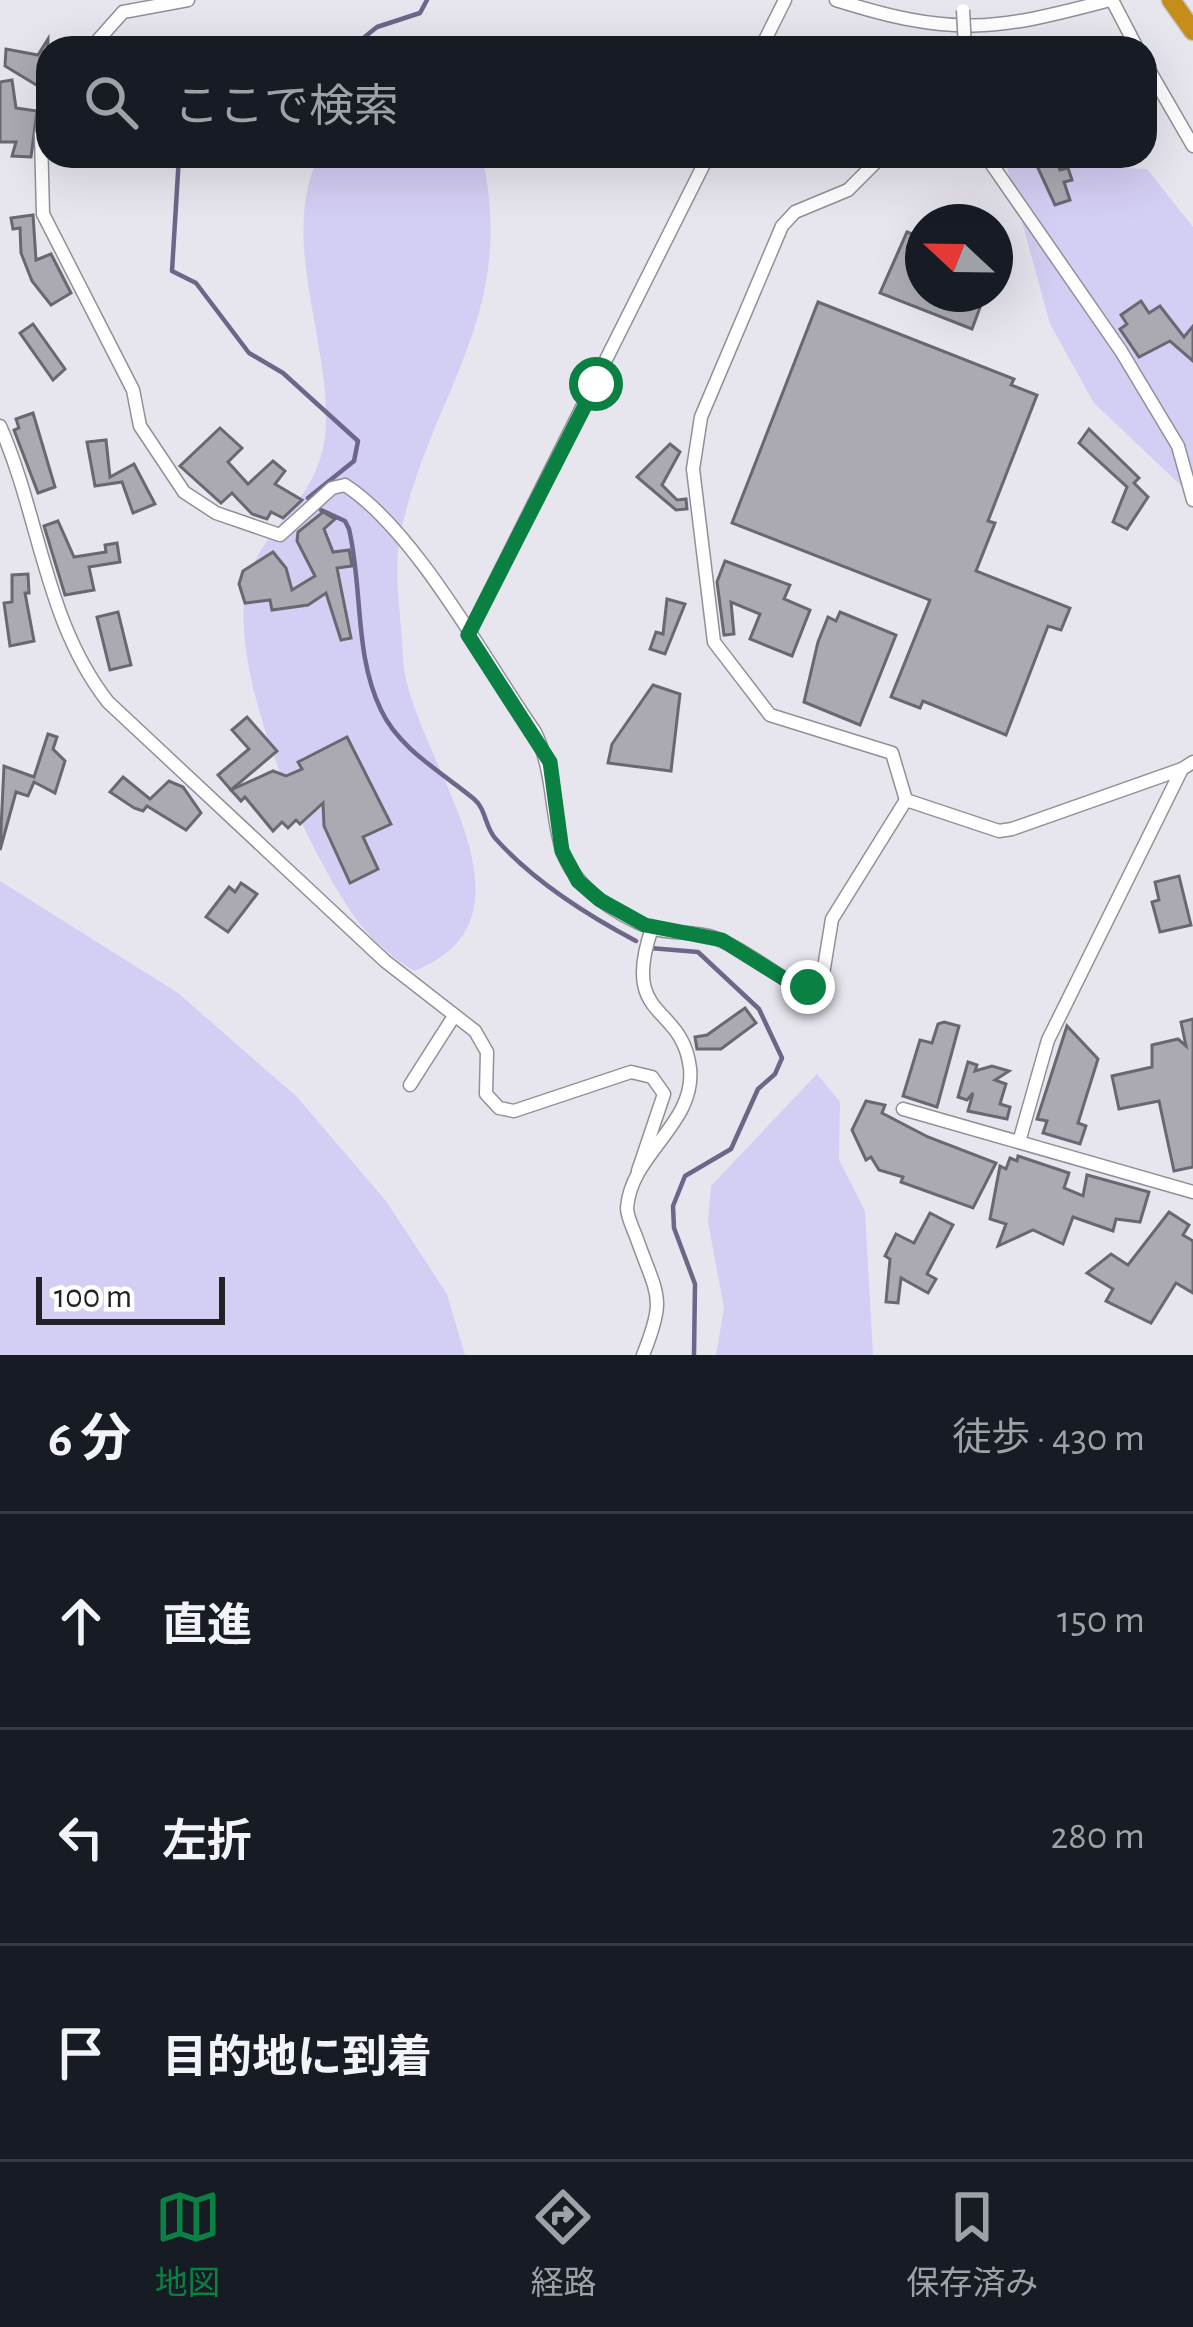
<!DOCTYPE html>
<html lang="ja">
<head>
<meta charset="utf-8">
<style>
	body { margin:0; font-family:"Alegreya Sans","Noto Sans JP",sans-serif; background:#242831; color:#f1f3f6 }
	.compass { position:absolute; left:905px; top:204px; width:108px; height:108px; border-radius:50%; background:#171b24; box-shadow:0 12px 48px #0002; rotate:292deg }
	.scale { position:absolute; left:36px; bottom:30px; width:189px; box-sizing:border-box; padding-left:12px; border:6px solid #222125; border-top:0; font-size:33px; line-height:42px; white-space:nowrap; color:#222125; -webkit-text-stroke:9px #fff; paint-order:stroke }
	.stop { position:absolute; width:36px; height:36px; margin:-27px; border:9px solid #0b8043; border-radius:50%; background:#fff }
	.stop.end { background:#0b8043; border-color:#fff; box-shadow:0 3px 12px #0008 }
	.list { margin:0; padding:0; list-style:none }
	h2 { display:flex; justify-content:space-between; align-items:center; height:156px; margin:0; padding:0 48px; font-size:51px }
	h2 small { font-size:39px; font-weight:400; color:#9ea1a6 }
	.list li { display:grid; grid-template-columns:78px 1fr auto; gap:36px; align-items:center; box-sizing:border-box; height:216px; padding:0 48px; border-top:3px solid #363941 }
	.list b { display:block; font-size:45px; white-space:nowrap }
	.list em { font-size:39px; font-style:normal; color:#9ea1a6 }
	.icon { flex:none; width:66px; height:66px; fill:none; stroke:currentColor; stroke-width:2; stroke-linecap:round; stroke-linejoin:round }
	.map { position:relative; flex:none; width:1193px; height:1355px; overflow:hidden }
	.search { position:absolute; background:#171b24; box-shadow:0 12px 48px #0002; left:36px; right:36px; top:36px; height:132px; display:flex; align-items:center; gap:30px; box-sizing:border-box; padding:0 42px; border-radius:36px; color:#9ea1a6; font-size:45px }
	.sheet { height:804px; background:#171b24 }
	nav { display:flex; justify-content:space-around; align-items:center; box-sizing:border-box; height:168px; border-top:3px solid #363941; background:#171b24; font-size:33px; color:#9ea1a6 }
	nav a { display:grid; justify-items:center; gap:6px }
	nav .on { color:#0b8043 }
	.map>svg:first-child { display:block }
	.green { fill:#d3cef3 }
	.lines { fill:none; stroke-linecap:round; stroke-linejoin:round }
	.stream { stroke:#6c6688; stroke-width:4.5 }
	.building { fill:#abaab3; stroke:#696870; stroke-width:3 }
	.minor-casing { stroke:#919098; stroke-width:15 }
	.highway-casing { stroke:#c6c5c6; stroke-width:21 }
	.minor { stroke:#fff; stroke-width:12 }
	.highway { stroke:#c78d1a; stroke-width:18 }
	.minor-bridge-casing { stroke:#919098; stroke-width:15; stroke-linecap:butt }
	.minor-bridge { stroke:#fff; stroke-width:12 }
	.route { stroke:#0b8043; stroke-width:15 }
</style>
</head>
<body>
<div class="map">
<svg width="1193" height="1355" viewBox="0 0 1193 1355">
	<rect width="100%" height="100%" fill="#e7e6ef"/>
	<!-- green -->
	<g class="green">
		<path d="M 319,156 L 482,156 C 518,315 432,391 401,531 C 392,570 402,619 403,658 C 407,750 557,915 414,971 C 395,959 374,942 360,924 C 307,854 221,663 249,576 C 268,519 323,499 326,424 C 329,338 279,236 319,156 Z"/>
		<polygon points="1004,156 1075,156 1092,167 1147,169 1193,227 1193,497 1094,403 1050,324"/>
		<polygon points="0,881 178,993 297,1097 386,1201 447,1294 465,1355 0,1355"/>
		<polygon points="817,1074 840,1102 839,1160 865,1211 873,1355 716,1355 724,1308 708,1222 711,1186"/>
	</g>
	<g class="lines">
		<!-- stream -->
		<g class="stream">
			<polyline points="351,48 377,27 420,13 427,0"/>
			<polyline points="179,156 172,271 196,283 249,353 283,373 358,441 354,461 308,498"/>
			<path d="M 321,510 L 345,521 L 349,529 C 363,589 354,654 381,710 C 399,749 443,773 474,799 C 486,809 485,827 495,838 C 533,881 585,914 636,941"/>
			<polyline points="650,948 698,952 759,1009 782,1058 775,1074 758,1089 731,1149 685,1176 673,1206 674,1228 695,1284 694,1355"/>
		</g>
	</g>
	<!-- building -->
	<g class="building">
		<polygon points="48,39 48,69 38,86 5,66 6,49 38,55"/>
		<polygon points="12,80 16,108 37,111 31,157 12,156 16,142 0,142 0,82"/>
		<polygon points="1056,160 1060,170 1068,168 1072,180 1064,182 1070,200 1055,205 1037,166"/>
		<polygon points="33,215 36,260 51,254 71,293 51,305 32,281 21,253 20,228 13,229 11,218"/>
		<polygon points="907,232 923,238 923,294 985,294 972,329 880,293"/>
		<polygon points="1141,301 1149,313 1160,306 1184,337 1193,326 1193,361 1170,341 1139,357 1120,329 1127,324 1121,315"/>
		<polygon points="818,302 1014,379 1011,385 1037,395 988,521 995,523 976,571 1070,608 1061,630 1048,626 1006,735 923,701 920,708 891,697 930,600 732,523"/>
		<polygon points="33,324 65,369 53,380 20,333"/>
		<polygon points="33,413 55,487 38,493 14,430 19,428 16,419"/>
		<polygon points="220,428 242,448 228,462 248,484 273,461 285,471 275,484 302,500 283,518 271,512 267,519 252,514 232,493 221,503 180,466"/>
		<polygon points="1089,429 1139,478 1134,483 1148,497 1127,529 1113,522 1127,487 1079,443"/>
		<polygon points="106,440 110,477 134,464 155,504 133,513 122,482 95,486 87,442"/>
		<polygon points="670,444 680,452 662,485 677,500 686,499 687,509 676,510 637,477"/>
		<polygon points="323,512 335,519 324,529 333,552 349,550 352,566 337,568 351,638 341,640 326,593 308,605 272,610 270,600 245,603 239,584 243,571 273,552 286,568 292,590 315,576 297,541 298,532"/>
		<polygon points="58,521 74,557 106,552 105,545 117,543 120,562 89,567 94,590 65,595 44,526"/>
		<polygon points="725,561 790,585 784,599 810,610 792,656 750,639 760,614 731,602 734,634 724,635 717,582"/>
		<polygon points="28,574 29,593 25,593 34,641 10,646 4,603 12,602 12,575"/>
		<polygon points="667,599 685,604 665,654 650,649 656,632 663,634"/>
		<polygon points="118,612 131,665 110,670 97,617"/>
		<polygon points="840,612 896,635 860,725 804,702 818,642 828,617 836,621"/>
		<polygon points="653,685 680,694 671,771 608,763 612,744"/>
		<polygon points="247,717 277,751 231,790 218,775 249,749 232,730"/>
		<polygon points="48,734 57,737 53,749 65,761 55,793 34,782 28,796 16,792 0,850 4,766 34,777"/>
		<polygon points="347,737 391,824 363,837 378,869 350,883 324,826 323,803 300,824 296,820 288,828 282,822 273,831 245,797 241,801 231,790 273,771 286,776 302,769 298,762"/>
		<polygon points="123,777 150,799 169,781 183,787 201,813 186,830 147,806 143,811 134,808 110,792"/>
		<polygon points="1179,876 1191,925 1160,932 1152,902 1159,900 1155,882"/>
		<polygon points="241,883 257,894 228,932 206,917 229,887 235,892"/>
		<polygon points="745,1008 756,1023 721,1049 697,1049 695,1037 707,1035"/>
		<polygon points="1193,1019 1193,1167 1174,1171 1159,1101 1119,1109 1112,1076 1152,1067 1152,1045 1178,1039 1186,1046 1181,1022"/>
		<polygon points="944,1022 959,1026 937,1107 903,1096 920,1040 932,1043 938,1024"/>
		<polygon points="1067,1026 1098,1059 1078,1123 1086,1126 1080,1144 1043,1133 1047,1121 1037,1119"/>
		<polygon points="968,1062 977,1065 975,1071 992,1066 1009,1071 995,1080 1006,1084 1000,1104 1010,1107 1007,1119 968,1111 973,1093 967,1100 958,1097"/>
		<polygon points="866,1101 885,1105 882,1113 928,1137 996,1163 973,1208 901,1182 903,1177 879,1170 871,1157 866,1160 852,1130"/>
		<polygon points="1018,1156 1069,1173 1064,1188 1083,1196 1087,1175 1149,1192 1140,1222 1116,1219 1113,1231 1073,1217 1063,1244 1033,1230 998,1246 1006,1224 990,1219 1000,1166 1006,1169 1010,1158 1017,1161"/>
		<polygon points="1169,1212 1189,1225 1183,1235 1193,1241 1193,1293 1176,1283 1151,1323 1106,1301 1113,1289 1087,1273 1111,1254 1128,1265"/>
		<polygon points="930,1213 953,1225 927,1274 936,1279 928,1293 901,1278 898,1303 886,1302 890,1259 885,1256 896,1234 914,1243"/>
	</g>
	<g class="lines">
		<!-- minor casing -->
		<g class="minor-casing">
			<g id="minor">
				<path d="M 836,0 C 953,37 994,31 1110,0"/>
				<polyline points="1112,0 1137,48"/>
				<polyline points="91,48 123,12 188,0"/>
				<polyline points="761,48 785,0"/>
				<polyline points="1145,63 1193,146"/>
				<path d="M 48,112 L 41,135 L 43,214 L 133,390 L 140,426 L 184,492 L 216,513 L 280,535 L 332,488 L 345,485 C 416,531 485,661 535,732 C 554,771 550,810 562,850 C 574,887 616,915 651,928 C 671,935 694,930 715,938 C 743,949 770,970 796,986 L 822,980 L 832,919 L 906,800 L 999,831 L 1012,829 L 1182,769"/>
				<polyline points="882,156 848,190 795,212 782,226 701,417 693,469 714,642 770,715 892,753 906,800"/>
				<polyline points="986,156 1121,351 1178,446 1193,500"/>
				<path d="M 0,426 C 40,517 45,622 108,702 L 385,961 L 475,1031 L 487,1052 L 486,1094 L 499,1108 L 514,1111 L 631,1072 L 652,1077 L 664,1094 L 638,1171"/>
				<polyline points="468,635 708,156"/>
				<polyline points="410,1085 454,1016"/>
				<polyline points="903,1109 1193,1192"/>
				<polyline points="1019,1142 1048,1040 1182,769 1193,762"/>
				<path d="M 643,1355 C 666,1298 658,1297 638,1242 C 635,1232 627,1218 627,1208 C 631,1153 696,1124 690,1068 C 682,1002 620,1022 652,928"/>
			</g>
		</g>
		<!-- highway casing -->
		<g class="highway-casing">
			<polyline id="highway" points="1171,0 1193,31"/>
		</g>
		<!-- minor -->
		<use href="#minor" class="minor"/>
		<!-- highway -->
		<use href="#highway" class="highway"/>
		<!-- minor-bridge casing -->
		<g class="minor-bridge-casing">
			<polyline id="minor-bridge" points="963,10 965,48"/>
		</g>
		<!-- minor-bridge -->
		<use href="#minor-bridge" class="minor-bridge"/>
	</g>
	<g class="lines">
		<!-- route -->
		<polyline class="route" points="596,384 468,635 550,762 562,851 578,881 600,900 645,925 722,940 796,986 808,987"/>
	</g>
</svg>
<svg class="compass" viewBox="-18 -18 36 36"><path d="M0-13l5 13h-10z" fill="#e53935"/><path d="M0 13l5-13h-10z" fill="#9ea1a6"/></svg>
<div class="scale">100 m</div>
<div class="stop" style="left:596px;top:384px"></div>
<div class="stop end" style="left:808px;top:987px"></div>
<div class="search"><svg class="icon" aria-label="search" viewBox="0 0 24 24"><circle cx="10" cy="10" r="6"/><path d="M15 15l6 6"/></svg>ここで検索</div>
</div>
<section class="sheet">
<h2>6 分<small>徒歩 · 430 m</small></h2>
<ul class="list">
<li><svg class="icon" aria-label="ahead" viewBox="0 0 24 24"><path d="M12 20V5M6 11l6-6 6 6"/></svg><div><b>直進</b></div><em>150 m</em></li>
<li><svg class="icon" aria-label="left" viewBox="0 0 24 24"><path d="M17 20v-9H6M10 6l-5 5 5 5"/></svg><div><b>左折</b></div><em>280 m</em></li>
<li><svg class="icon" aria-label="arrive" viewBox="0 0 24 24"><path d="M6 21V4h12l-3 4 3 4H6"/></svg><div><b>目的地に到着</b></div></li>
</ul>
</section>
<nav>
<a class="on"><svg class="icon" aria-label="map" viewBox="0 0 24 24"><path d="M3 6l6-2 6 2 6-2v14l-6 2-6-2-6 2zM9 4v14M15 6v14"/></svg>地図</a>
<a><svg class="icon" aria-label="directions" viewBox="0 0 24 24"><path d="M12 3l9 9-9 9-9-9zM9 14v-3h6M13 9l2 2-2 2"/></svg>経路</a>
<a><svg class="icon" aria-label="saved" viewBox="0 0 24 24"><path d="M7 4h10v16l-5-4-5 4z"/></svg>保存済み</a>
</nav>
</body>
</html>
